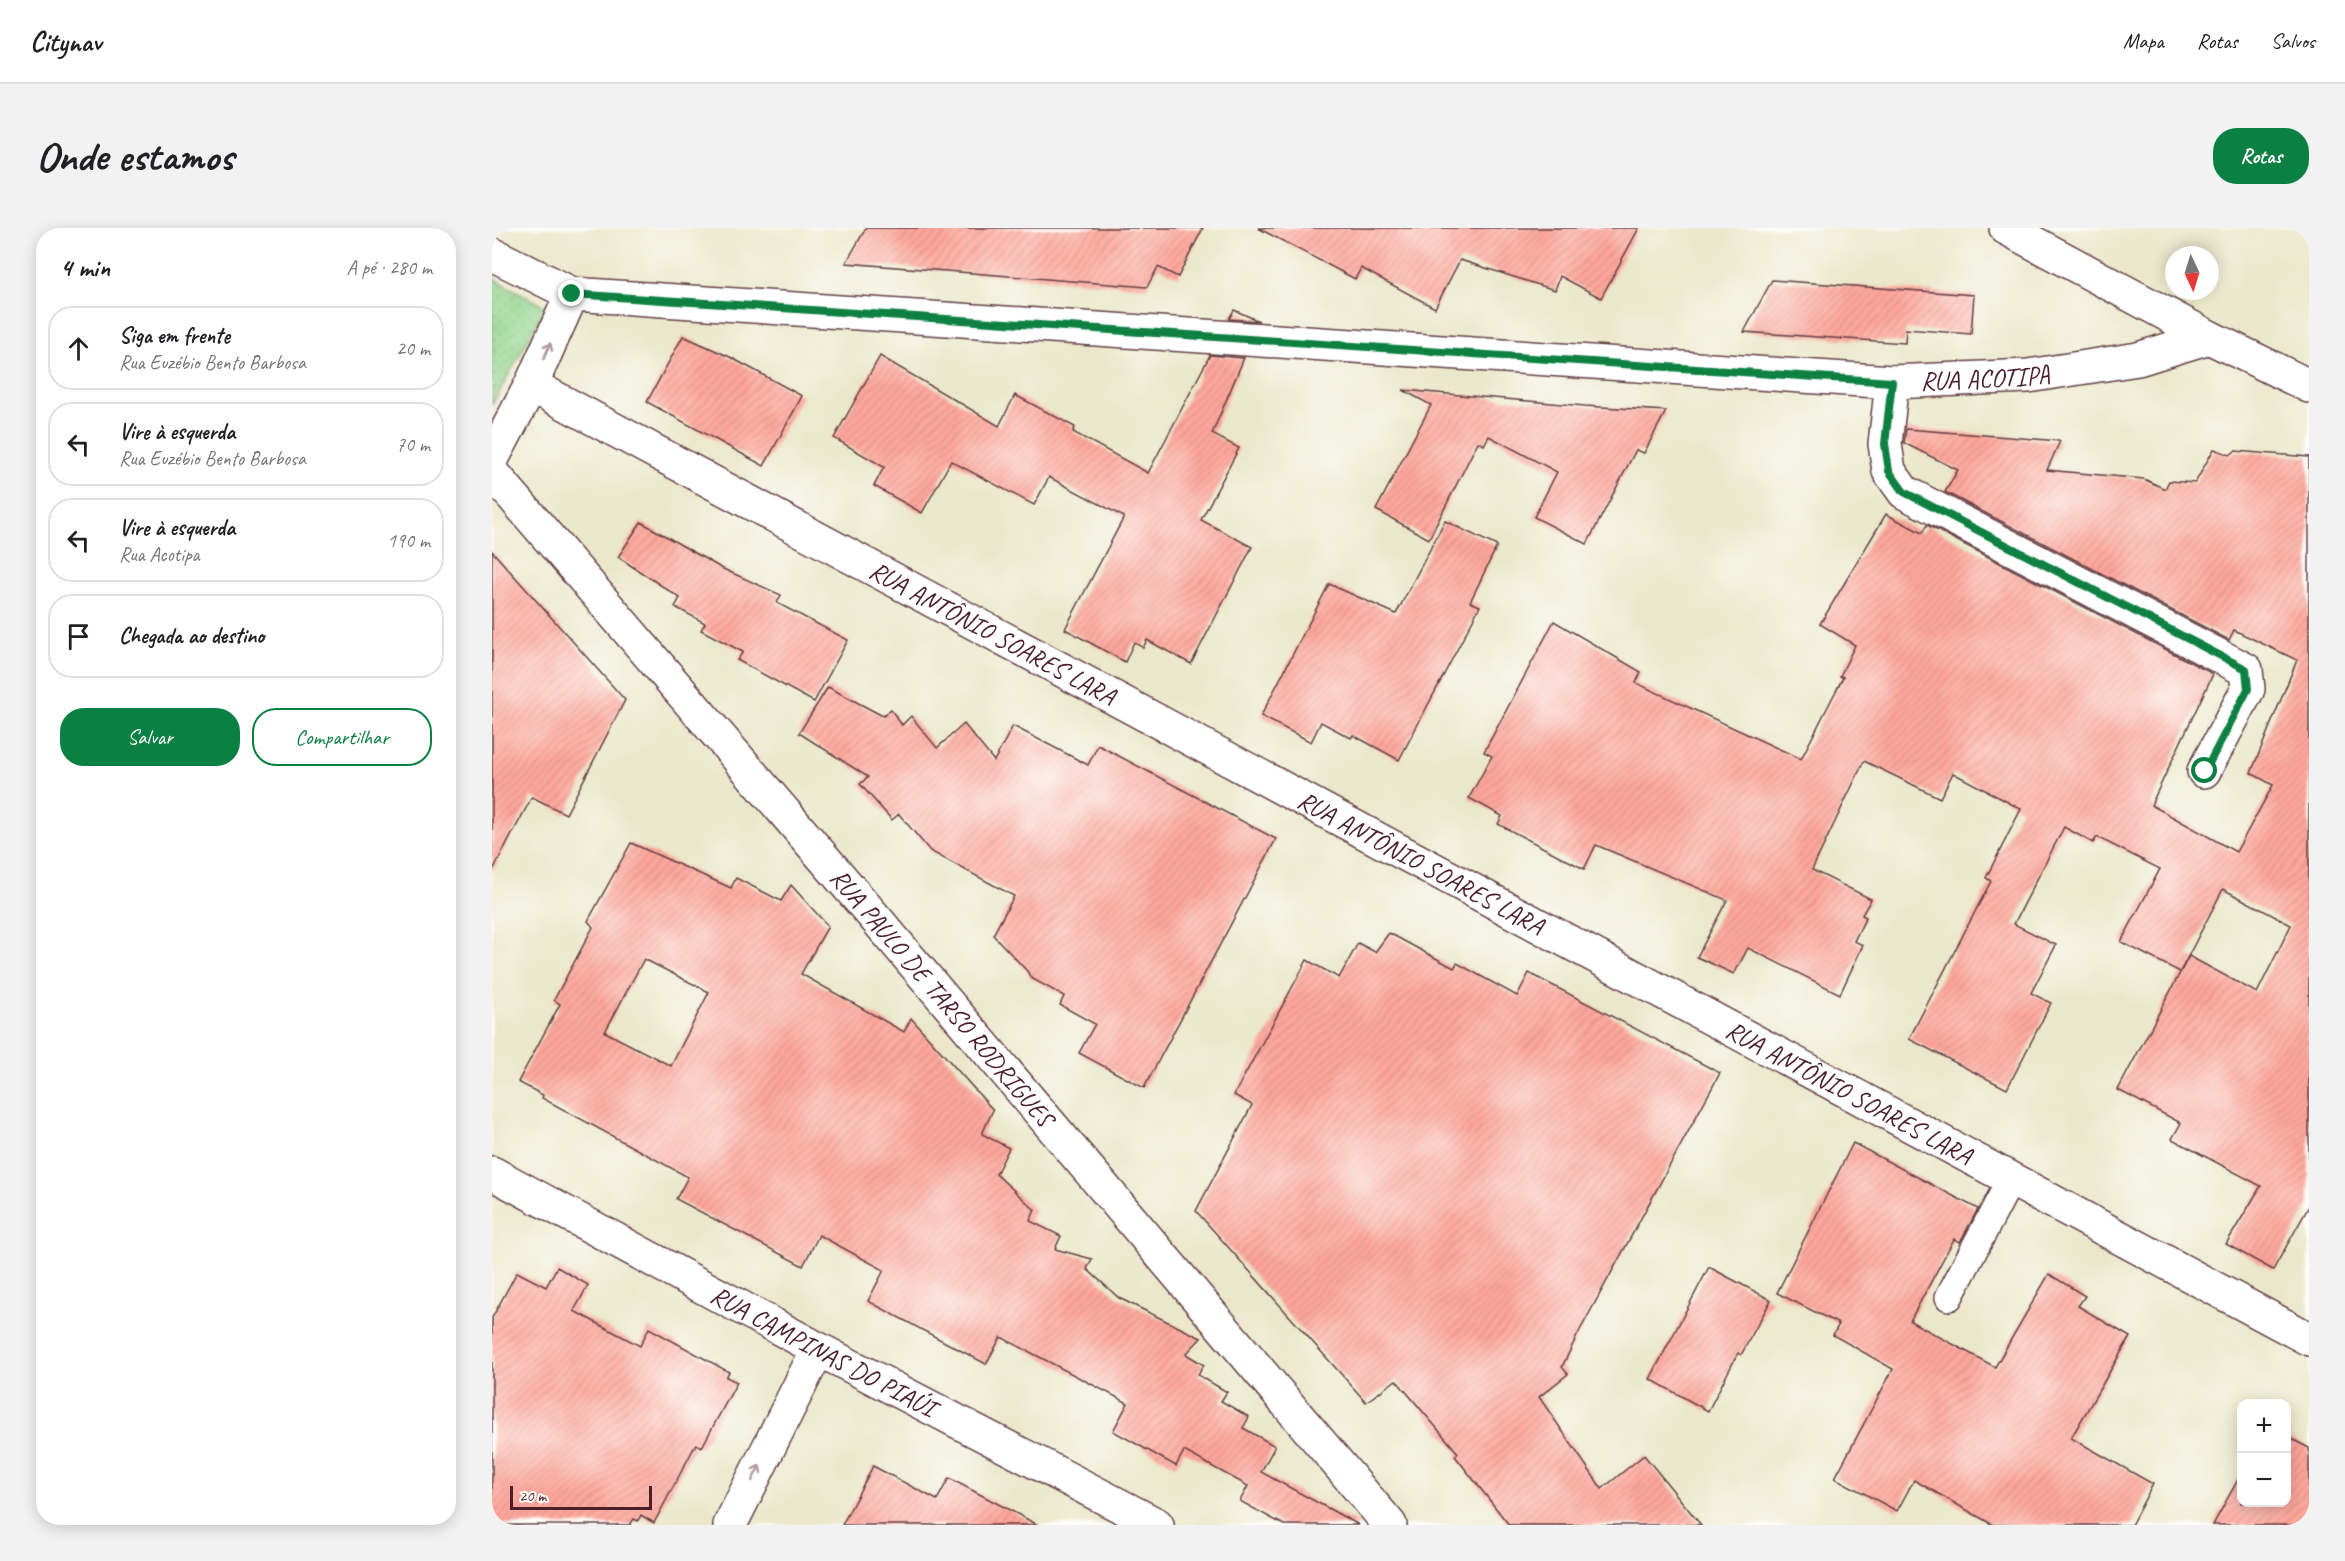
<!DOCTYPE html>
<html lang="pt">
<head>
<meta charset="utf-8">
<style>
	body { margin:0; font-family:Caveat,sans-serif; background:#f2f2f2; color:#202124 }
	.controls { position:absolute; right:18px; bottom:18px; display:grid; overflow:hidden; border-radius:12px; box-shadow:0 3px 15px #0003 }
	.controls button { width:54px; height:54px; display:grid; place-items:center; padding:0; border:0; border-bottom:2px solid #e0e0e0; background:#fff; color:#202124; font:30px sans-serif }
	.compass { position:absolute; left:1673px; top:18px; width:54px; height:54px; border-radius:50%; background:#fff; box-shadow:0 3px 15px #0003; rotate:176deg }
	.scale { position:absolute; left:18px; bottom:15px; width:142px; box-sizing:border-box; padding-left:6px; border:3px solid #4a1f2b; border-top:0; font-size:16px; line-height:21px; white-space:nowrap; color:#4a1f2b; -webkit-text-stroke:4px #fdfcf7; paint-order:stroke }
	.stop { position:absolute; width:18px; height:18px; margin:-14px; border:4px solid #0b8043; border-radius:50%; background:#fff }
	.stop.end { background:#0b8043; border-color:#fff; box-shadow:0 2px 6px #0008 }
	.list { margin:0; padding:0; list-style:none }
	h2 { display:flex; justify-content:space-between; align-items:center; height:78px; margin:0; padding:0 24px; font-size:26px }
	h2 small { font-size:20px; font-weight:400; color:#757577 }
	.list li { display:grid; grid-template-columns:39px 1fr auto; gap:18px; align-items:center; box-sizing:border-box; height:84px; margin:0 12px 12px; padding:0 12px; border:2px solid #e0e0e0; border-radius:24px }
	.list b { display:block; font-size:22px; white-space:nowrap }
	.list p { margin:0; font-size:20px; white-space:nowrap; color:#757577 }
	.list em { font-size:20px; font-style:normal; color:#757577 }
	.actions { display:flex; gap:12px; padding:18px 24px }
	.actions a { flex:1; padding:14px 0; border:2px solid #0b8043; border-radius:24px; text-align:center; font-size:21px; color:#0b8043 }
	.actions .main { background:#0b8043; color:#fff }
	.icon { flex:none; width:33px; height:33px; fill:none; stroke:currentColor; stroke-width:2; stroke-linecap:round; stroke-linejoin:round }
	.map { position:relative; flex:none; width:1817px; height:1297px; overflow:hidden; border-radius:24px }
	header { display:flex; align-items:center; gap:36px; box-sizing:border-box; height:84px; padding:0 30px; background:#fff; border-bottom:2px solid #e0e0e0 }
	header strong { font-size:28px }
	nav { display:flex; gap:33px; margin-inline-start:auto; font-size:21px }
	.intro { display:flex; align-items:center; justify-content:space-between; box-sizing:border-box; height:144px; padding:0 36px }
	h1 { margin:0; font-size:42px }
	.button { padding:15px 27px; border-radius:24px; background:#0b8043; color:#fff; font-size:21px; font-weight:700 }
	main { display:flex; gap:36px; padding:0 36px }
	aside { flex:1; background:#fff; border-radius:24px; box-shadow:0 3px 15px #0003 }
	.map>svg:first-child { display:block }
	.park { fill:url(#park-dots); stroke:#6e7a5c; stroke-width:1.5 }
	.building { fill:url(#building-hatch); fill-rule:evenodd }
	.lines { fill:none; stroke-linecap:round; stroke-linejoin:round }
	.service-casing { stroke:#623d43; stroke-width:30 }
	.minor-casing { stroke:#623d43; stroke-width:36 }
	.service { stroke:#fff; stroke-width:27 }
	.minor { stroke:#fff; stroke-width:33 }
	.oneway { stroke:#ae9aa0 }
	.route { stroke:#0b8043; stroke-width:8 }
	.labels { text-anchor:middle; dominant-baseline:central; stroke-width:4.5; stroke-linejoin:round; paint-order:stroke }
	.street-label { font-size:26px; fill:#4a1f2b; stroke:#fdfcf7 }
</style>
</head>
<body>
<header>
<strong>Citynav</strong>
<nav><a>Mapa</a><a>Rotas</a><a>Salvos</a></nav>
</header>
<div class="intro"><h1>Onde estamos</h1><a class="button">Rotas</a></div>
<main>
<aside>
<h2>4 min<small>A pé · 280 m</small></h2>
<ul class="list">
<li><svg class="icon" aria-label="ahead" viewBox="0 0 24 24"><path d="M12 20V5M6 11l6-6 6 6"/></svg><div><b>Siga em frente</b><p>Rua Euzébio Bento Barbosa</p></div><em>20 m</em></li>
<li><svg class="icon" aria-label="left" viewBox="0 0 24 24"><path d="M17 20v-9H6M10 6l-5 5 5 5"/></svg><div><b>Vire à esquerda</b><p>Rua Euzébio Bento Barbosa</p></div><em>70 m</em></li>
<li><svg class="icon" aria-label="left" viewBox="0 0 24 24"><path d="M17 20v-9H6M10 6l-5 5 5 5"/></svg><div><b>Vire à esquerda</b><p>Rua Acotipa</p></div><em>190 m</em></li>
<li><svg class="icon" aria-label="arrive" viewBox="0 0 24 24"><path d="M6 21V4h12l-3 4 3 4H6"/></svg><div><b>Chegada ao destino</b></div></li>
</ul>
<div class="actions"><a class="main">Salvar</a><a>Compartilhar</a></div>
</aside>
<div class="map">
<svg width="1817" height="1297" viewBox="0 0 1817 1297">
	<defs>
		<pattern id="park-dots" width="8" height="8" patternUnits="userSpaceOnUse" patternTransform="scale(1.5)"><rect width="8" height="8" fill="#91d48d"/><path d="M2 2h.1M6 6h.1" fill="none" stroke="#7fb67a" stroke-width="1.8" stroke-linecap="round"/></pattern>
		<pattern id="building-hatch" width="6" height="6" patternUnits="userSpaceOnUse" patternTransform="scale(1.5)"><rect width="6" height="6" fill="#fea79b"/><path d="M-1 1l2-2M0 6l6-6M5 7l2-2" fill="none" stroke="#db8f86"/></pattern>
	</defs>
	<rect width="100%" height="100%" fill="#fdfcf7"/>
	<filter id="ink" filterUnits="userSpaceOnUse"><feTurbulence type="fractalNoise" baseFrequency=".0167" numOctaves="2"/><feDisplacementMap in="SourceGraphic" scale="12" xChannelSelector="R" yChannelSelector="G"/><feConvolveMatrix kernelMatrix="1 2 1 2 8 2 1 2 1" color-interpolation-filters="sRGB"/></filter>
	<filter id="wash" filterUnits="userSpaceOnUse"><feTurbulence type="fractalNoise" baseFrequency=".008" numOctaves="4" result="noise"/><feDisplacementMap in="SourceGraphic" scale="24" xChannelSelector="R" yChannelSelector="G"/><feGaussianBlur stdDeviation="1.35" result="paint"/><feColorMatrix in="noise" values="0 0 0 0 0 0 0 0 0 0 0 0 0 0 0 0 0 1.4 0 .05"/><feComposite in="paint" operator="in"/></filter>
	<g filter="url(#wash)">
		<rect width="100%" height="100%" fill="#ebe7ca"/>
		<!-- park -->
		<polygon class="park" points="0,50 54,79 0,177"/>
		<g id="blocks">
			<!-- building -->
			<g class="building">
				<polygon points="374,0 711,0 686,49 666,39 655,59 354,35"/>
				<polygon points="766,0 1147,0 1109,70 1068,48 1063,62 968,32 943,80 869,40 863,51"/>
				<polygon points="1280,52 1482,67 1479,106 1414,101 1413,115 1252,104"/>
				<polygon points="742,82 767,93 737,91"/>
				<polygon points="191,108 238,129 310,168 272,238 155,174"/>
				<polygon points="718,127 752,130 720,206 747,220 709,292 760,319 699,436 655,412 651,420 642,414 633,434 573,401 632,289 557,249 542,277 459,233 430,285 382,258 392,239 342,210 388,128 507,198 523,167 583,199 581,204 656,245"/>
				<polygon points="911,162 1093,178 1174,183 1152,225 1144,222 1095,316 1042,289 1065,244 997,208 992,217 986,214 937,311 884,282 939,177"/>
				<polygon points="1414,201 1568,213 1555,242 1652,251 1673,261 1677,253 1703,255 1722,221 1738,227 1743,223 1817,229 1817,978 1781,1042 1734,1016 1769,958 1680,911 1689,895 1626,862 1697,728 1765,765 1799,697 1731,661 1688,744 1629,714 1668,641 1605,609 1601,615 1572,599 1522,696 1564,717 1539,765 1559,775 1515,861 1417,811 1499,653 1494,650 1529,581 1461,545 1448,570 1372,533 1320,642 1379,671 1370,687 1374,689 1362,713 1371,717 1348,766 1256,720 1242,746 1205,729 1235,672 1104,617 1092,641 1006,596 1010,588 977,570 1000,528 992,524 1062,393 1149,444 1144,455 1309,531 1351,449 1348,448 1363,417 1328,396 1394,286 1430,305 1435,297 1721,446 1659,577 1744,624 1781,557 1759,545 1805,432 1742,402 1737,412 1453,264 1466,242 1412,215"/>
				<polygon points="953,293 1005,318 978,374 988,378 907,532 861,507 859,510 829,494 819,514 769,488 837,356 904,386"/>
				<polygon points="149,294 229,340 289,367 285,375 356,412 322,474 245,432 251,424 209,402 213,395 183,379 188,370 126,329"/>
				<polygon points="0,323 133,472 74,586 40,569 0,644"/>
				<polygon points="336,459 391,488 399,482 410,497 419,488 445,520 472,496 502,533 521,498 596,537 606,517 784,611 652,860 587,825 603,796 568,777 572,768 539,750 535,743 501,707 522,668 438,623 407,586 400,592 368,556 376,549 307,505"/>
				<path d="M 139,615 L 239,660 L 244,650 L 289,673 L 299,657 L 336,698 L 309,746 L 412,804 L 419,790 L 501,882 L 490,906 L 517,920 L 504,946 L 543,982 L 538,993 L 569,1008 L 563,1021 L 600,1031 L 595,1041 L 627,1070 L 709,1110 L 694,1126 L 712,1137 L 706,1147 L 735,1164 L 729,1173 L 757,1189 L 751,1200 L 783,1218 L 769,1244 L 867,1297 L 792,1297 L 748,1273 L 756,1258 L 692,1223 L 684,1238 L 621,1203 L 636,1175 L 509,1109 L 494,1136 L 376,1073 L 392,1042 L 327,1007 L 311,1038 L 184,971 L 196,949 L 50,870 L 51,867 L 26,854 L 68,776 L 62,772 L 101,699 L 96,693 ZM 152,731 L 217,764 L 179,838 L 113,804 Z"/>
				<polygon points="897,705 962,740 965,735 1025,768 1037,745 1228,845 1086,1106 1070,1139 1076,1146 1047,1169 1110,1261 1152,1227 1209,1297 1017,1297 963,1228 966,1225 904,1152 874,1174 704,983 760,877 742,867 815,732 847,750 866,715 883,724"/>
				<polygon points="1361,915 1486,981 1468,1014 1462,1011 1418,1093 1503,1139 1557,1046 1593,1068 1586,1078 1638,1109 1579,1210 1661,1256 1639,1297 1501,1297 1422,1252 1405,1283 1343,1250 1401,1141 1341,1107 1347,1096 1285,1065"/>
				<polygon points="65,1039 96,1057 82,1083 148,1118 157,1100 237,1144 234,1149 245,1154 210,1219 204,1216 162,1295 149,1287 146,1293 142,1291 138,1297 0,1297 0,1090 25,1044 54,1059"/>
				<polygon points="1217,1039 1279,1072 1249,1127 1246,1125 1216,1183 1158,1151"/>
				<polygon points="1794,1208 1817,1220 1817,1297 1721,1297 1749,1246 1749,1275 1794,1275"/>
				<polygon points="381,1238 445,1272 457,1250 546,1297 350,1297"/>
			</g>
		</g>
	</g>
	<g filter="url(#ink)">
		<use href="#blocks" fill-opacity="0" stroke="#623d43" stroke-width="1.5"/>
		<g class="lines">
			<!-- service casing -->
			<g class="service-casing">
				<polyline id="service" points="1457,1069 1519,951"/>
			</g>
			<!-- minor casing -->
			<g class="minor-casing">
				<g id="minor">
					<polyline points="1514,0 1717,109 1817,158"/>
					<polyline points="0,26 80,66 39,157 0,231"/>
					<path id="s1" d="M 80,66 L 1400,154 L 1536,148 L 1646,131 L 1717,109"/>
					<polyline points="1400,154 1393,216 1397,243 1412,264 1754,442 1756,461 1712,543"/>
					<path id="s2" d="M 39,157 L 1817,1111"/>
					<path id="s3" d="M 0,244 L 385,692 L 898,1297"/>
					<path id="s4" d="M 0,945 L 326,1121 L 665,1297"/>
					<polyline points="238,1297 326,1121"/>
				</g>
			</g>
			<!-- service -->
			<use href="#service" class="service"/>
			<!-- minor -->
			<use href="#minor" class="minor"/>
		</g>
		<!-- one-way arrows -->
		<defs><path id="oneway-shaft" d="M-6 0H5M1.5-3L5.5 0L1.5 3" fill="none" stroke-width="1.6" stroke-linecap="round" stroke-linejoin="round" transform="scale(1.5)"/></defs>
		<g class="oneway">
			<use href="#oneway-shaft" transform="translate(55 123) rotate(-66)"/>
			<use href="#oneway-shaft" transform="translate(264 1245) rotate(-64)"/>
		</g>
	</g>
	<g class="lines" filter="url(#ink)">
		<!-- route -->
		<polyline class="route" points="80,66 1400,154 1393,216 1397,243 1412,264 1754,441 1756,461 1713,543"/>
	</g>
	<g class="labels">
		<!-- street labels -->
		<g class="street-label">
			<text stroke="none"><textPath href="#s1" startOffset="1416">RUA ACOTIPA</textPath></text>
			<text stroke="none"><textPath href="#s2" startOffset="524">RUA ANTÔNIO SOARES LARA</textPath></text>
			<text stroke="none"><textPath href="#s2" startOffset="1010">RUA ANTÔNIO SOARES LARA</textPath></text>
			<text stroke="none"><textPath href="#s3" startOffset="692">RUA PAULO DE TARSO RODRIGUES</textPath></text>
			<text stroke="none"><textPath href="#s2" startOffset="1496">RUA ANTÔNIO SOARES LARA</textPath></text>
			<text stroke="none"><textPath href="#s4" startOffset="376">RUA CAMPINAS DO PIAÚI</textPath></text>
		</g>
	</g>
</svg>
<div class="controls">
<button>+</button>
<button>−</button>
</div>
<svg class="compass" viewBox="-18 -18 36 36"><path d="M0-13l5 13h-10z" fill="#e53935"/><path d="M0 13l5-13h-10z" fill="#757577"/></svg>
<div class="scale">20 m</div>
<div class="stop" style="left:1713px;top:543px"></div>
<div class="stop end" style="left:80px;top:66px"></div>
</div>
</main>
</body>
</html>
